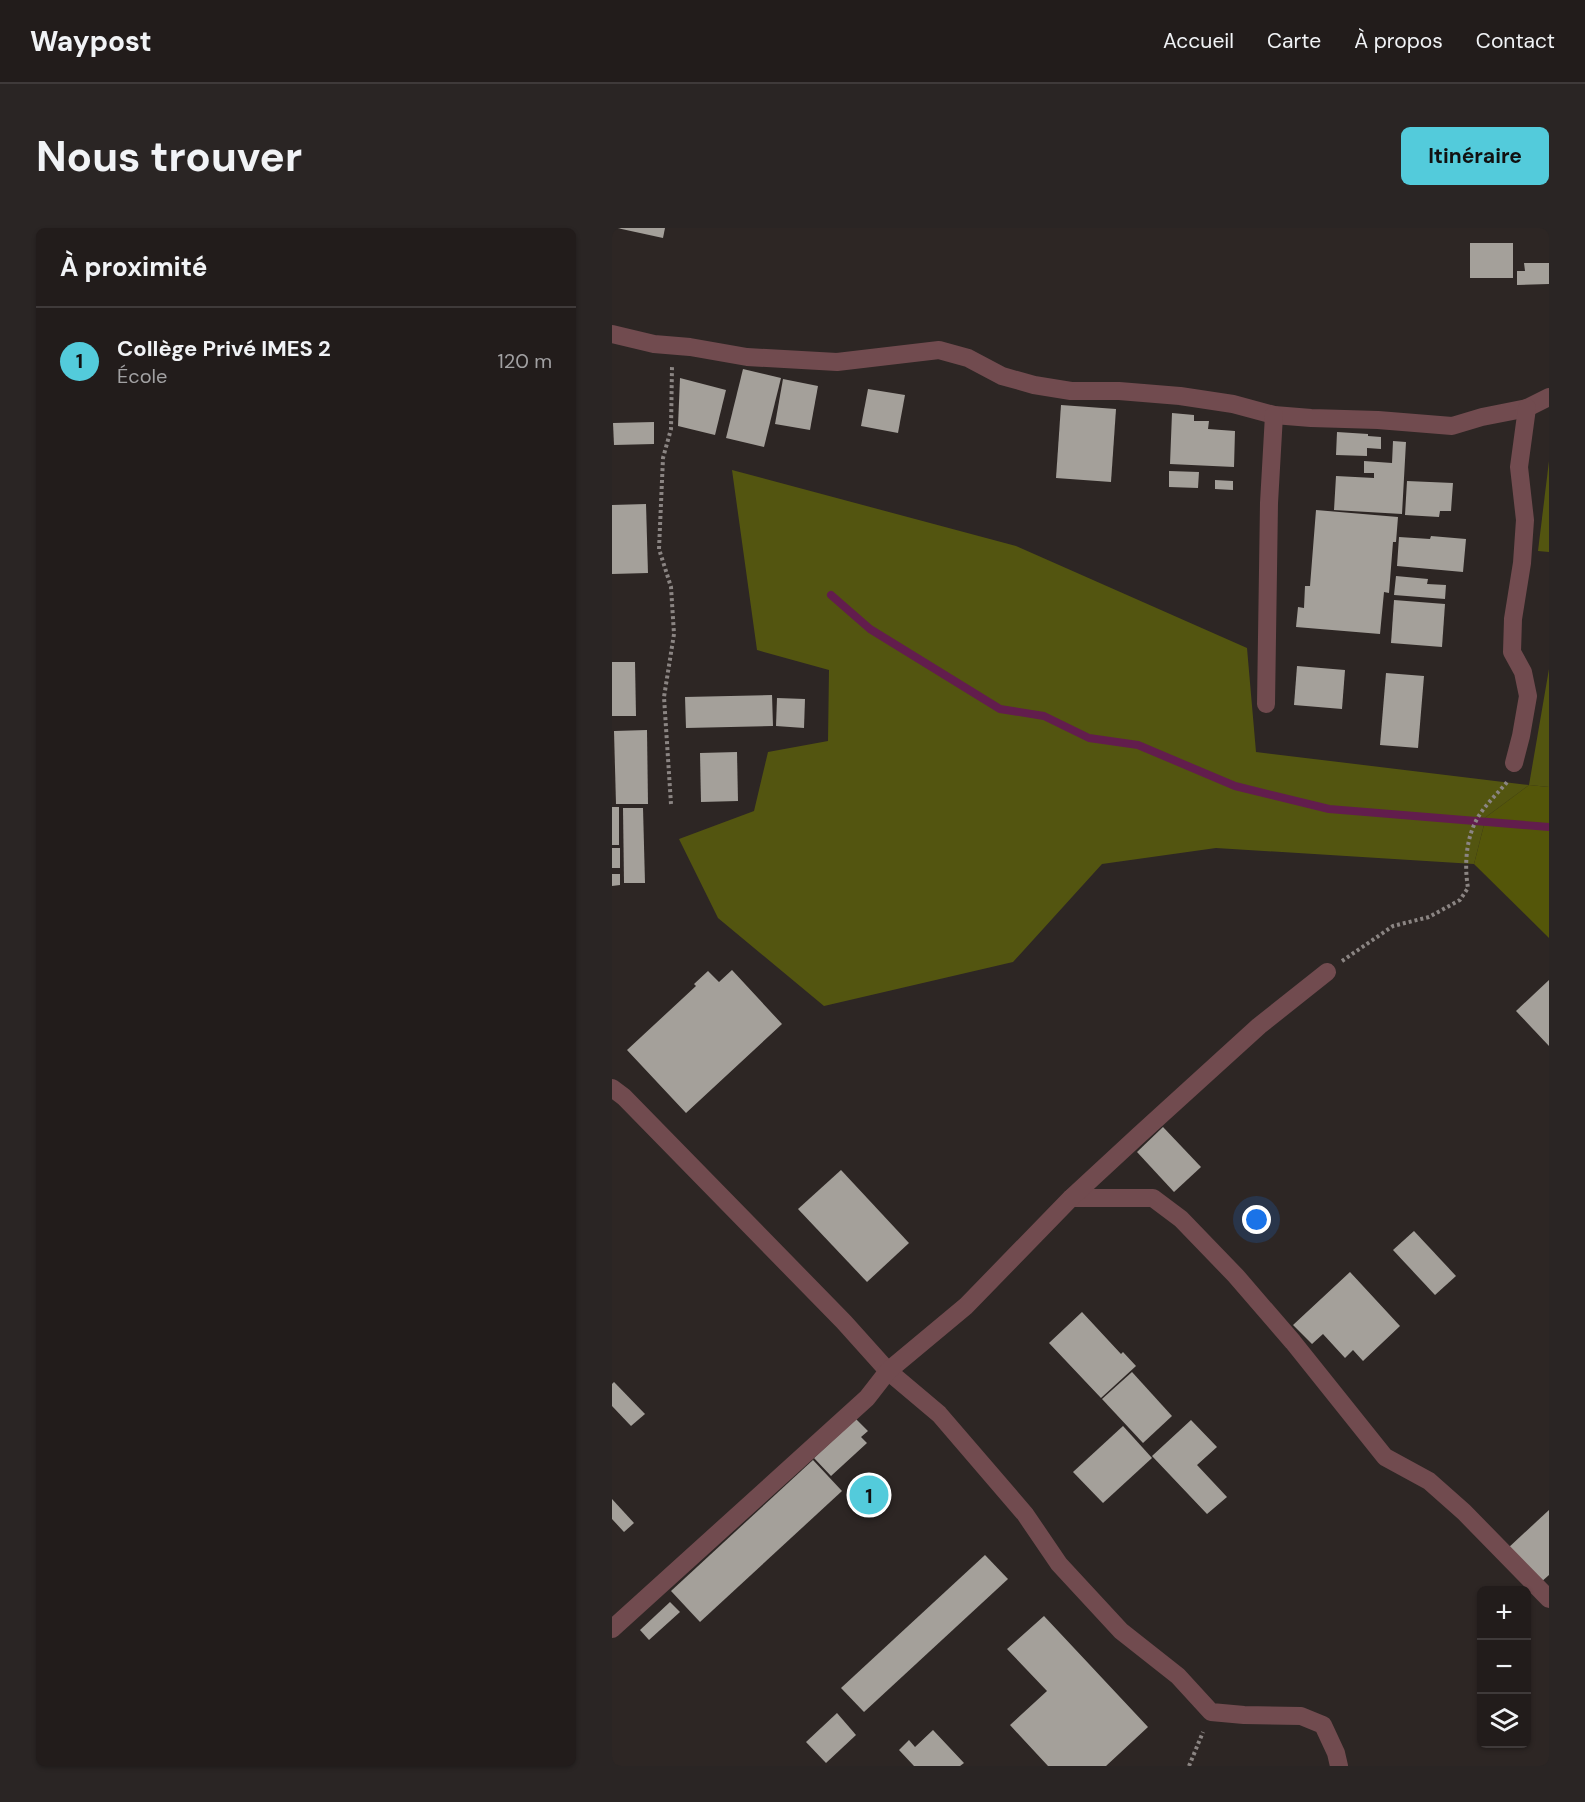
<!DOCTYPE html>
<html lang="fr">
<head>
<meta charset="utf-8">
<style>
	body { margin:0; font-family:"DM Sans",sans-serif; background:#2a2524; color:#f1f3f6 }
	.controls { position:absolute; right:18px; bottom:18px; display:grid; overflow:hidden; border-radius:9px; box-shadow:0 2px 4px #0004 }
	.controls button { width:54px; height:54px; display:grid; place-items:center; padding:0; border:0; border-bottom:2px solid #3f3a3a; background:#221c1b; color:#f1f3f6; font:30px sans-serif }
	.you { position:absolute; left:645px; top:992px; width:21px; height:21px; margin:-15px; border:4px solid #fff; border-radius:50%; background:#1a73e8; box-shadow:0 0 0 9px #1a73e833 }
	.badge { display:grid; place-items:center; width:39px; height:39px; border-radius:50%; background:#53cbdb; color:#111; font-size:20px; font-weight:700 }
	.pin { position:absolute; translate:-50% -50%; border:3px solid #fff; box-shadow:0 2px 6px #0006 }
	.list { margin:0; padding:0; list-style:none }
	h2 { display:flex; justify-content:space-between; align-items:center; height:78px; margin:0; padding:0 24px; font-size:26px }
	h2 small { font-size:20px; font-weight:400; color:#a2a1a3 }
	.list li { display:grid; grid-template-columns:39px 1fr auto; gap:18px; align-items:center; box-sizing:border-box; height:108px; padding:0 24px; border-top:2px solid #3f3a3a }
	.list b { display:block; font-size:22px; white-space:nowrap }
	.list p { margin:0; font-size:20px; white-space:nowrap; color:#a2a1a3 }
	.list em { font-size:20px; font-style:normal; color:#a2a1a3 }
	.icon { flex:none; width:33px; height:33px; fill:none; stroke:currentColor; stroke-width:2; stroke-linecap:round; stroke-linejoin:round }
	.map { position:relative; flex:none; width:937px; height:1538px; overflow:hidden; border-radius:9px }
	header { display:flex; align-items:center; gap:36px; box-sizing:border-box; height:84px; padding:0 30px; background:#221c1b; border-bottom:2px solid #3f3a3a }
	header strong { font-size:28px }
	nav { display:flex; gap:33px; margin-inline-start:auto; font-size:21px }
	.intro { display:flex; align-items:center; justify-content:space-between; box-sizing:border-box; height:144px; padding:0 36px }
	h1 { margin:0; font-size:42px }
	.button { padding:15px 27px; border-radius:9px; background:#53cbdb; color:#111; font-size:21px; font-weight:700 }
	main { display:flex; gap:36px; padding:0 36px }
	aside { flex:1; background:#221c1b; border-radius:9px; box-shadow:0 2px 4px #0004 }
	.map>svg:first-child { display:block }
	.green { fill:#535510 }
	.forest { fill:#545609 }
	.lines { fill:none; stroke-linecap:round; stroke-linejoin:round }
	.stream { stroke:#621d4d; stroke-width:8 }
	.building { fill:#a4a09a }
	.path { stroke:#8b8583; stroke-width:4; stroke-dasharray:3 3; stroke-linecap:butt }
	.minor { stroke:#714b4f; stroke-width:18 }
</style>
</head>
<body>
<header>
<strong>Waypost</strong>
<nav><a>Accueil</a><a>Carte</a><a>À propos</a><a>Contact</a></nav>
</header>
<div class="intro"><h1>Nous trouver</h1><a class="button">Itinéraire</a></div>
<main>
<aside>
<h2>À proximité<small></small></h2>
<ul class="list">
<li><span class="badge">1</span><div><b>Collège Privé IMES 2</b><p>École</p></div><em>120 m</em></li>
</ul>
</aside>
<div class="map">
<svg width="937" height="1538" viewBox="0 0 937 1538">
	<rect width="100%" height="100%" fill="#2d2624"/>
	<!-- green -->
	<g class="green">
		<polygon points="937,233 937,324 926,323"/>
		<polygon points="120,242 404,318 635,420 644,524 917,557 937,441 937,559 917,557 874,589 862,636 604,620 490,636 401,734 212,778 106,690 67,611 142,583 156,524 216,513 217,442 145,422"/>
	</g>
	<!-- forest -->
	<polygon class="forest" points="917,557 937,559 937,710 862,636 874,589"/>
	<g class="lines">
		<!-- stream -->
		<polyline class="stream" points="219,367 258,401 388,481 432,488 477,510 526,517 623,558 717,581 937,599"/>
	</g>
	<!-- building -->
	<g class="building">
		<polygon points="5,0 53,0 51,10"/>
		<rect x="858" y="15" width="43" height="35"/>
		<polygon points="912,35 937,35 937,56 905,57 905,43 913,43"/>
		<polygon points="131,141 169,150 152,219 114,210"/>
		<polygon points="68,150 114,162 103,207 66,198"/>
		<polygon points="171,151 206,158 198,202 163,196"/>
		<polygon points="256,161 293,167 286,205 249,198"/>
		<polygon points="449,177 504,181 499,254 444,250"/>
		<polygon points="560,185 582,187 582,193 597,193 596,201 623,203 622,239 558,236"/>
		<polygon points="42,194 42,216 2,217 1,195"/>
		<polygon points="725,204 756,206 756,208 769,209 769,221 755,220 755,228 724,227"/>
		<polygon points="781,213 794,214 790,286 722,282 724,248 762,250 762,245 752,245 752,233 780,235"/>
		<polygon points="557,243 587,244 586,260 557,259"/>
		<polygon points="603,252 621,253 621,262 603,261"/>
		<polygon points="795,253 841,255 839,283 828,283 827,289 793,287"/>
		<polygon points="34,276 36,345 0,346 0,277"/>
		<polygon points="704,282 786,289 784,314 781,314 777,365 772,364 768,406 684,399 686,379 692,380 693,358 698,358"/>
		<polygon points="819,308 854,311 851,344 785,338 787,309 818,311"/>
		<polygon points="784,348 816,351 815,356 834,357 833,371 782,367"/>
		<polygon points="782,372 833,376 830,419 779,415"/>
		<polygon points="0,434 23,434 24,488 0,488"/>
		<polygon points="685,438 733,442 730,481 682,477"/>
		<polygon points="774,445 812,448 806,520 768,517"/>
		<polygon points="160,467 161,498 74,500 73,469"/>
		<polygon points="165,470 193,471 192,500 164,498"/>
		<polygon points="35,502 36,576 4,576 2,503"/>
		<polygon points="125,524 126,573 89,574 88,525"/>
		<rect x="0" y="579" width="7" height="38"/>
		<polygon points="11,580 31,580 33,655 12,655"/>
		<rect x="0" y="620" width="8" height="20"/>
		<polygon points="0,646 8,646 8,657 0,658"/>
		<polygon points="120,742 170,796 74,885 15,822 84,758 82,756 96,743 107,754"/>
		<polygon points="937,752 937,818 904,783"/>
		<polygon points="551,899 589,939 562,964 525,924"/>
		<polygon points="229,942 297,1015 255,1054 186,981"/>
		<polygon points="802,1003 844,1048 823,1067 781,1022"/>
		<polygon points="738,1044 788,1098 751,1133 741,1122 733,1130 711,1106 700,1116 681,1097"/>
		<polygon points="470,1084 509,1126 511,1124 524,1138 489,1170 437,1115"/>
		<polygon points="520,1144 560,1188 531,1215 490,1171"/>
		<polygon points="2,1154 33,1186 19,1198 0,1178 0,1156"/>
		<polygon points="244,1191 256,1203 249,1209 255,1215 219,1248 202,1230"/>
		<polygon points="579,1192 605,1219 585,1237 615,1269 595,1286 540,1228"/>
		<polygon points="511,1198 540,1230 491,1275 461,1244"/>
		<polygon points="201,1232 230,1263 88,1394 59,1363"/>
		<polygon points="0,1271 22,1295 12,1304 0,1291"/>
		<polygon points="937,1282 937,1347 928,1355 895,1321"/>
		<polygon points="373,1327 396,1351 252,1484 229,1460"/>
		<polygon points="58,1374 68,1384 37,1412 28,1402"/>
		<polygon points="432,1388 536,1499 494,1538 436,1538 398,1497 435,1463 395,1421"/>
		<polygon points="225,1485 244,1507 214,1535 194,1514"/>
		<polygon points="321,1502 352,1535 348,1538 302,1538 287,1522 297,1512 303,1519"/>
	</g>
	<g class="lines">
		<!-- path -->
		<g class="path">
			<polyline points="59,576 52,469 62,406 59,359 47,321 51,230 59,201 60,139"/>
			<path d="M 730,733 L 781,698 L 817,689 L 848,672 L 856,660 C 852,636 854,607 868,586 C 876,574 887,564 896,553"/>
			<polyline points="577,1538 591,1504"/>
		</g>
		<!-- minor -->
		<g class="minor">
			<polyline points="0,106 42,116 78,119 135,129 225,134 327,122 356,130 390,148 422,157 459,163 507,163 568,168 621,176 662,187 699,190 766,192 840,198 870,189 915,180 937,169"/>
			<polyline points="654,476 657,275 662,187"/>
			<polyline points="902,535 909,508 916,468 911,444 900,424 901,391 910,335 913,292 907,239 915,180"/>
			<polyline points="0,860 12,869 232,1094 276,1143 327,1186 413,1286 447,1336 509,1403 566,1448 599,1484 632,1487 689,1488 711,1497 724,1525 727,1538"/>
			<polyline points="459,970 541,970 569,991 624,1048 681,1114 773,1229 817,1253 852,1284 937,1371"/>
			<polyline points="0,1401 255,1170 276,1143 354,1078 459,970 526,908 647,798 715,744"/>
		</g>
	</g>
</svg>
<div class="controls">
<button>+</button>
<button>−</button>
<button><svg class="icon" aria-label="layers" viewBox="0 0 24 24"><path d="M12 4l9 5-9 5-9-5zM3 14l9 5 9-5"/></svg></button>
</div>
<div class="you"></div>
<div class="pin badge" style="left:257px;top:1267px">1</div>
</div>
</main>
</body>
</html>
